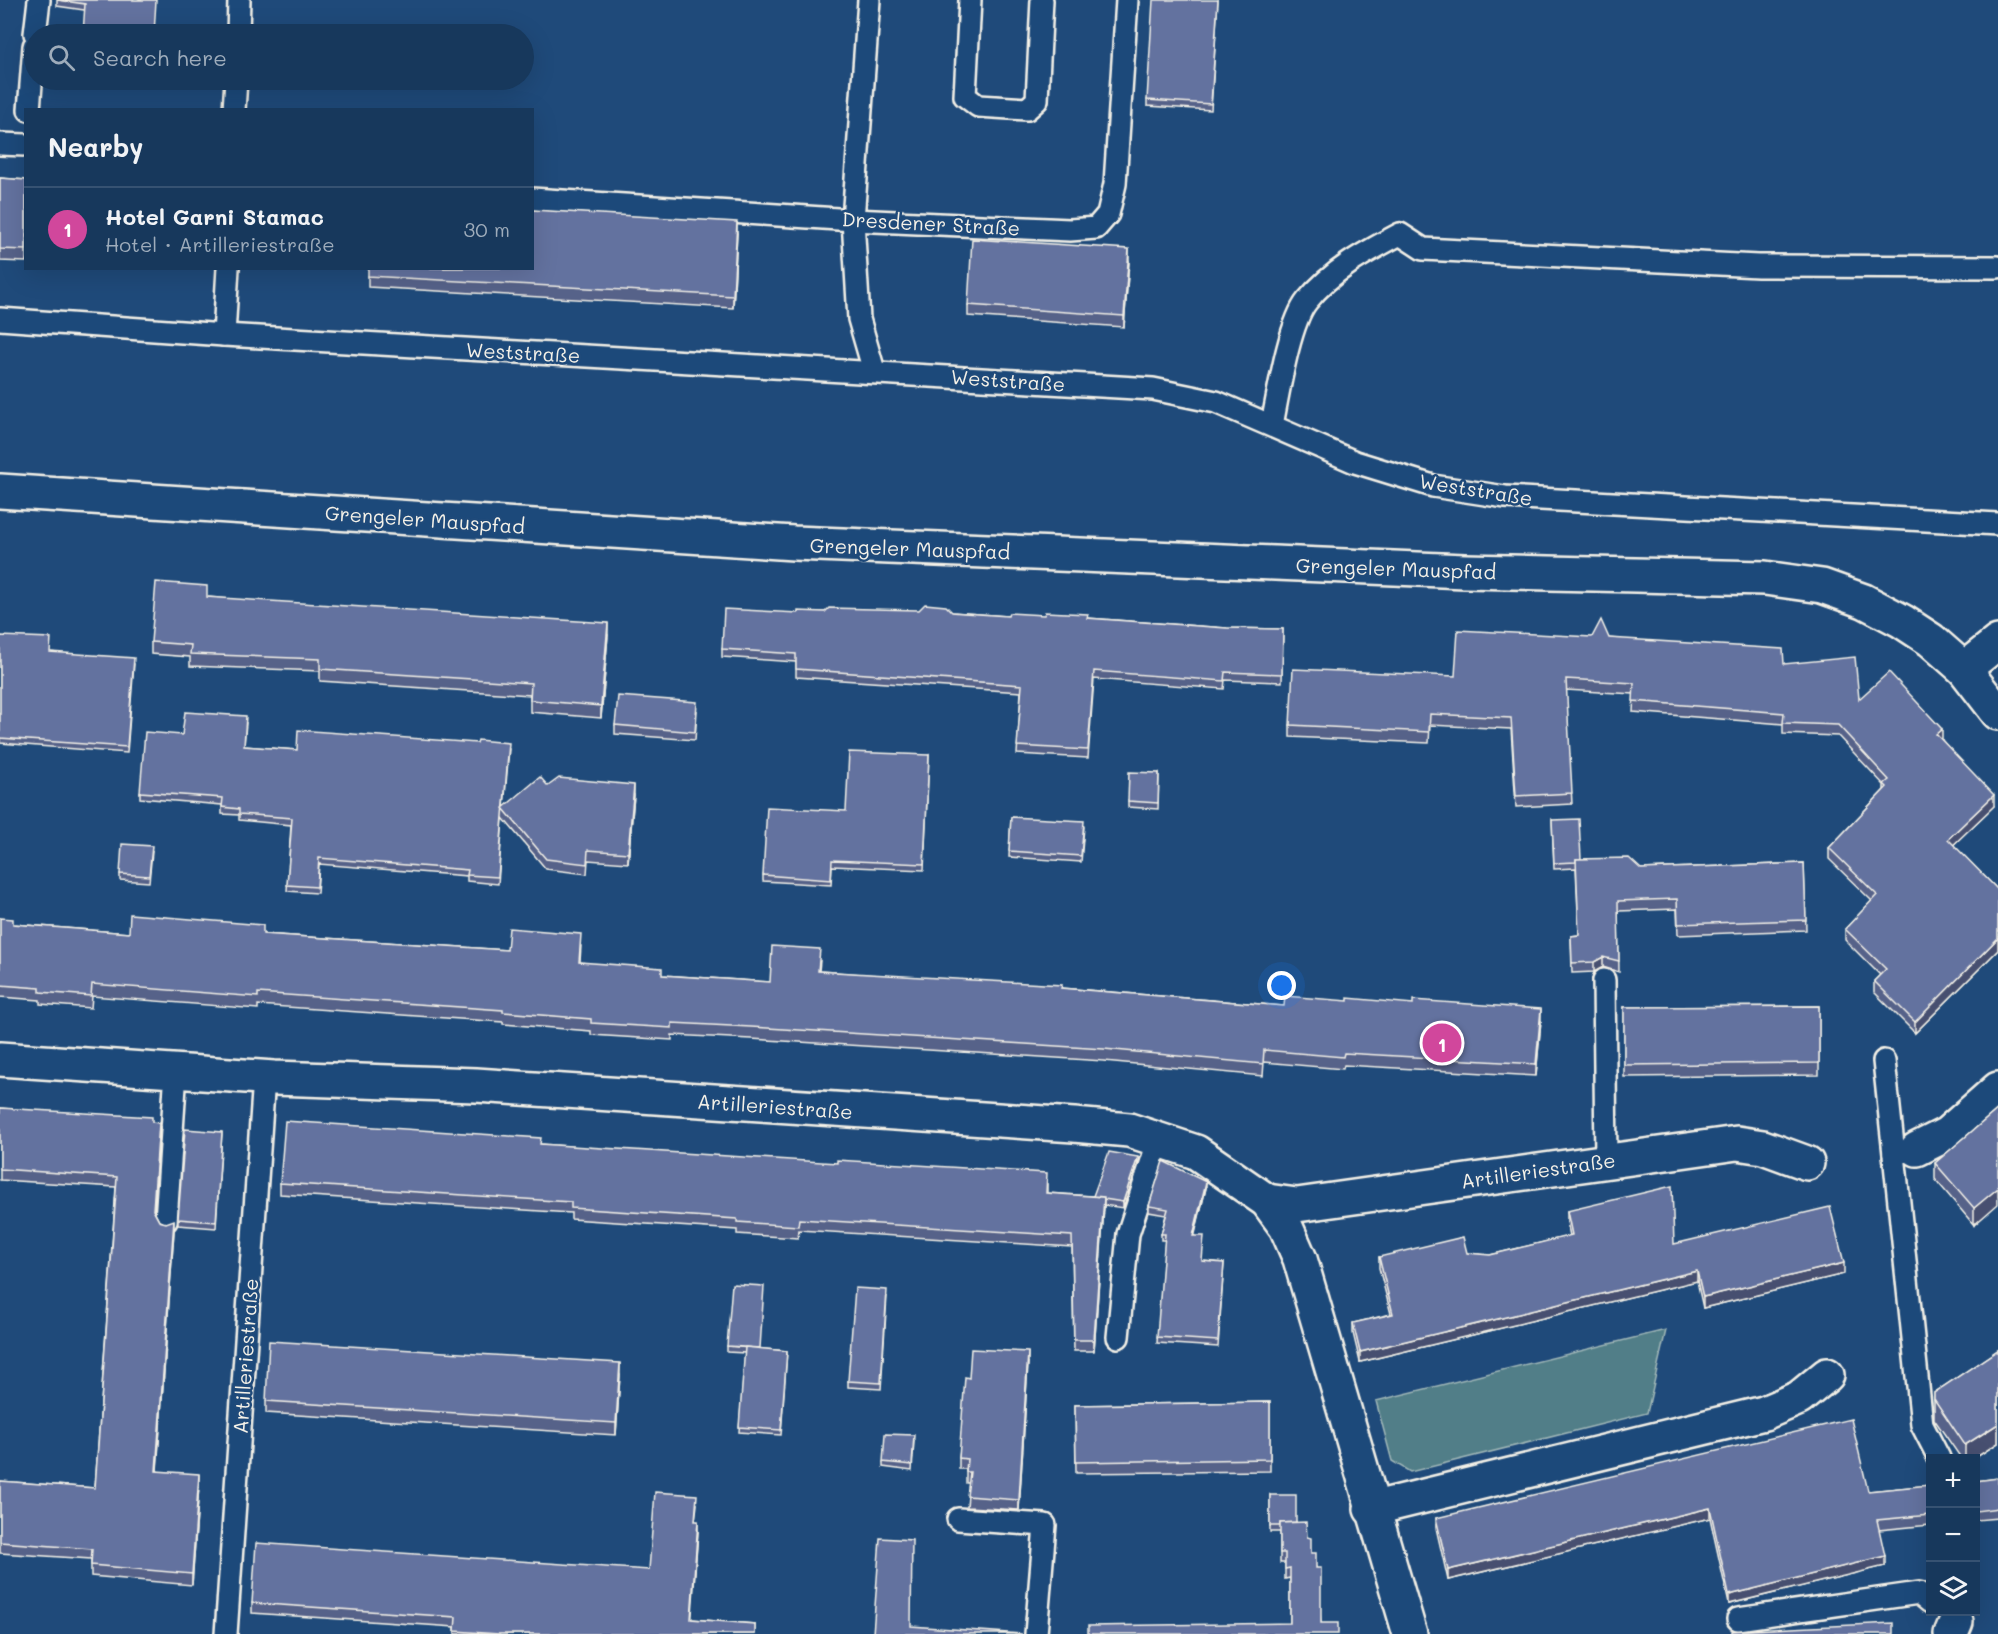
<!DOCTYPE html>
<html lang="en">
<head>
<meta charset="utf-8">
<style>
	body { margin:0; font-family:Mali,sans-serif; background:#244365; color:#f1f3f6 }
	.controls { position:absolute; right:18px; bottom:18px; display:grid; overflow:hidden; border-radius:0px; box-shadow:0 6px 24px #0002 }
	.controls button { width:54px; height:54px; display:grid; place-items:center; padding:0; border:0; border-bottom:2px solid #365272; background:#17385c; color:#f1f3f6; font:30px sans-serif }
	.you { position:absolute; left:1282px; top:986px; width:21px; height:21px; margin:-15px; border:4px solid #fff; border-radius:50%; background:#1a73e8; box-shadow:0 0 0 9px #1a73e833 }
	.badge { display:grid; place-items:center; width:39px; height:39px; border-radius:50%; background:#e69b98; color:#fff; font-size:20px; font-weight:700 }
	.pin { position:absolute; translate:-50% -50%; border:3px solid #fff; box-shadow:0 2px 6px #0006 }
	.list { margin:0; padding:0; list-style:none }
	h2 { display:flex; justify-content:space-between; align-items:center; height:78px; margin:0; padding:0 24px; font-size:26px }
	h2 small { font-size:20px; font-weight:400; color:#9eacbb }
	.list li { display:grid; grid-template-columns:39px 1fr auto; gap:18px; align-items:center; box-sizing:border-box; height:84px; padding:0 24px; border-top:2px solid #365272 }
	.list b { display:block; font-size:22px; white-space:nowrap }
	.list p { margin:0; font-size:20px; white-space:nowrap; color:#9eacbb }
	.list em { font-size:20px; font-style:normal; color:#9eacbb }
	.icon { flex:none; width:33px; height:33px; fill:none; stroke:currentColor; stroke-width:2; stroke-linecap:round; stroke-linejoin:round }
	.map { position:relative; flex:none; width:1998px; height:1634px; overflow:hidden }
	.search { position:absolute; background:#17385c; box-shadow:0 6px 24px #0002; left:24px; top:24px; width:510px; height:66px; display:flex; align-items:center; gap:15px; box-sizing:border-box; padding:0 21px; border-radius:33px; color:#9eacbb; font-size:22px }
	.panel { position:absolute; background:#17385c; box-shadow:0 6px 24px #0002; left:24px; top:108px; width:510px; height:162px; border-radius:0px }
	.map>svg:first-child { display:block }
	.green { fill:#517e88; stroke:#a2b8b8; stroke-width:1.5 }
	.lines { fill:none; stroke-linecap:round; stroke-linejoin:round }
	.service-casing { stroke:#f4f1e8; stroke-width:26 }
	.minor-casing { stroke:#f4f1e8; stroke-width:38 }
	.secondary-casing { stroke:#f4f1e8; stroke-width:38 }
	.service { stroke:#1f4a7a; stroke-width:21 }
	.minor { stroke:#1f4a7a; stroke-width:33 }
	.secondary { stroke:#1f4a7a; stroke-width:33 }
	.wall { fill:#566289; stroke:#f4f1e8; stroke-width:1.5 }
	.shaded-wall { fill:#46506f; stroke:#f4f1e8; stroke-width:1.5 }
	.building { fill:#64729f; stroke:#f4f1e8; stroke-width:1.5 }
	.labels { text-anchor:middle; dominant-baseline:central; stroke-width:5; stroke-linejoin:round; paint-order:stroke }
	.street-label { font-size:20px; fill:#f4f1e8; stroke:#1f4a7a }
</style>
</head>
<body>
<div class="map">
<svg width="1998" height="1634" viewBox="0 0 1998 1634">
	<rect width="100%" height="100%" fill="#1f4a7a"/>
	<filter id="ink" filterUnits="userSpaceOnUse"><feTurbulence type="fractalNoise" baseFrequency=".0167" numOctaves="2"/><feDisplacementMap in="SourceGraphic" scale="12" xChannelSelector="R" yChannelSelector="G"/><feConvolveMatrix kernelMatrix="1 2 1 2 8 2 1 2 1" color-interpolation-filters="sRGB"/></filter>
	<g filter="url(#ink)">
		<!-- green -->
		<polygon class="green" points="1666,1330 1647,1413 1410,1472 1392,1461 1376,1401"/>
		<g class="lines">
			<!-- service casing -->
			<g class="service-casing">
				<g id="service">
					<polyline points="869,0 853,220 859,319 874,371"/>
					<polyline points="970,0 965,96 978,106 1027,109 1037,100 1042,0"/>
					<polyline points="35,34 39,0"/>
					<polyline points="238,34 239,0"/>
					<polyline points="29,110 34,46"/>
					<polyline points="234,110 236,80"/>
					<polyline points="0,144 26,145"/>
					<polyline points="532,199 853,220 1070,230 1096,228 1108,214 1115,184 1127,0"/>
					<polyline points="0,319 224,335 1153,389 1216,402 1355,462 1433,486 1505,497 1998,524"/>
					<polyline points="224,335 228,268"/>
					<path d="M 1272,425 C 1278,395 1289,323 1307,301 C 1332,270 1366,252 1400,234 L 1423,249 L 1758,266 L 1998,267"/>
					<polyline points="1604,980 1606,1160"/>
					<polyline points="1884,1061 1894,1154"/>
					<polyline points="1917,1149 1894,1154 1922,1425 1939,1458"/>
					<polyline points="166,1221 176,1071"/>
					<polyline points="1118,1337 1128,1234 1159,1139"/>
					<polyline points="958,1519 1045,1525 1036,1634"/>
					<polyline points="1738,1619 1919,1593 1930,1602"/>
					<polyline points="226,1634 264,1077"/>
				</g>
			</g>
			<!-- minor casing -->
			<g class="minor-casing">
				<g id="minor">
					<polyline points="1964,669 1998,642"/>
					<polyline points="0,1059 274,1078 476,1085 1074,1125 1129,1130 1196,1152 1267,1201 1286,1227 1300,1259 1410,1634"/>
					<polyline points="1917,1149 1947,1134 1998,1089"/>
					<polyline points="1267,1201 1297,1205 1737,1143 1763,1147 1807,1163"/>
					<polyline points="1371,1509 1764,1413 1799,1398 1827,1375"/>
					<polyline points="1951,1634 1956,1622"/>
				</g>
			</g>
			<!-- secondary casing -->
			<g class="secondary-casing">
				<polyline id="secondary" points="0,491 794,543 1465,571 1765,578 1822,586 1864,601 1902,621 1931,640 1964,669 1998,713"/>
			</g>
			<!-- service -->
			<use href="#service" class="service"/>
			<!-- minor -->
			<use href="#minor" class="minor"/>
			<!-- secondary -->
			<use href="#secondary" class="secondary"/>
		</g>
		<!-- wall -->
		<g class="wall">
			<polygon points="57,0 156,0 84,10 57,6"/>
			<polygon points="1218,0 1211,110 1147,106 1147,100"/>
			<polygon points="0,178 26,180 26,262 0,261"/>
			<polygon points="737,233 733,308 368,287 368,276"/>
			<polygon points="1129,261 1124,327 968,316 968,305"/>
			<polygon points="207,597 608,635 601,718 530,712 530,695 320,681 320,671 190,666 190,657 151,654 151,642"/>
			<polygon points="825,612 952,612 1008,616 1087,618 1227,628 1283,629 1282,682 1225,680 1224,689 1094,679 1088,758 1017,754 1021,692 796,677 796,662 722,657 722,649 798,613"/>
			<polygon points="0,636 50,652 134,664 127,753 0,743"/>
			<polygon points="1609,638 1784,664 1859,699 1942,740 1994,806 1953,845 1998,890 1998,950 1915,1033 1874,992 1874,981 1880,975 1845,940 1845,929 1872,901 1829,859 1829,848 1884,790 1884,785 1838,736 1783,734 1783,724 1633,712 1634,694 1566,690 1572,804 1516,807 1511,729 1430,725 1429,743 1290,737 1290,725 1455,676"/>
			<polygon points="697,711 695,740 615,734 615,725"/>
			<polygon points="246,723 244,746 297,750 509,749 504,808 548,786 634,795 628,863 588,860 587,874 546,869 503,818 498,884 467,881 467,876 319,864 317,893 287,891 291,825 239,820 239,815 222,814 222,805 140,798 140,792 182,735"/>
			<polygon points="929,755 924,870 832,866 831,885 763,881 763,875 846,811"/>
			<polygon points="1159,773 1158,809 1128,807 1128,801"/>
			<polygon points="1011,817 1084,827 1081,862 1009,857"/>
			<polygon points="1552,820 1581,859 1641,869 1804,863 1806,930 1678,935 1677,909 1618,911 1619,972 1603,967 1594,972 1572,973 1571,936 1579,935 1576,868 1554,869"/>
			<polygon points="152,852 149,882 120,880 120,874"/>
			<polygon points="0,918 13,924 129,933 263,934 507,950 581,946 580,962 662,975 770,982 820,961 819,971 1062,988 1284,1006 1541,1021 1536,1076 1344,1065 1343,1069 1264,1062 1263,1076 1104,1061 751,1039 672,1035 672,1040 591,1035 591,1031 503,1024 503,1022 258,1005 258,1009 92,996 91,1008 40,1004 40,1000 0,997"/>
			<polygon points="1819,1006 1819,1075 1624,1077 1624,1007"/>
			<polygon points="0,1108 152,1122 159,1133 154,1211 159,1221 174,1231 157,1471 199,1485 192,1585 91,1576 91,1559 0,1553 0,1481 95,1488 116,1187 0,1180"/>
			<polygon points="1998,1109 1974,1225 1935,1179 1935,1163"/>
			<polygon points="222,1132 216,1228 178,1225 178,1219"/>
			<polygon points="541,1144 1047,1184 1047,1193 1093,1196 1138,1163 1123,1208 1104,1205 1094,1351 1074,1351 1072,1247 799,1230 798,1238 737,1234 737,1230 571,1219 571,1213 280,1194 280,1183"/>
			<polygon points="1206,1188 1194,1236 1202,1261 1224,1263 1218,1347 1157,1343 1165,1240 1161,1240 1161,1234 1166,1215 1149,1212 1149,1206"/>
			<polygon points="1567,1211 1674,1244 1844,1274 1703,1308 1697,1281 1360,1362 1353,1333 1353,1323 1391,1314 1379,1268 1379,1257 1467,1253 1490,1255 1570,1236 1567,1222"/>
			<polygon points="887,1296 881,1389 848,1387 848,1381"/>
			<polygon points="727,1346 787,1351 781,1435 739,1432 745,1353 727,1352"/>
			<polygon points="1998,1350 1998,1443 1975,1458 1961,1458 1934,1419 1934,1393"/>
			<polygon points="1028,1363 1019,1510 967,1507 969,1483 966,1483 966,1469 959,1469 959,1458 969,1378"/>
			<polygon points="620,1375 616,1435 266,1413 266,1401"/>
			<polygon points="1270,1402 1270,1471 1076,1473 1075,1405"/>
			<polygon points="914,1441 912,1471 883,1467 883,1462"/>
			<polygon points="1998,1478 1998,1518 1976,1520 1976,1481"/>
			<polygon points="1930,1485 1930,1525 1879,1530 1885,1566 1729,1604 1710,1518 1448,1580 1436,1528 1436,1518 1868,1491"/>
			<polygon points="1270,1495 1296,1522 1307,1537 1316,1568 1321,1623 1290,1623 1290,1578 1285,1579 1285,1563 1280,1563 1280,1532 1270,1532"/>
			<polygon points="697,1505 695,1521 698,1531 691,1619 755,1624 755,1634 455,1634 455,1627 252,1613 252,1603 649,1570"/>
		</g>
		<!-- shaded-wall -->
		<g class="shaded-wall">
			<polygon points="737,222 737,233 733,308 733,296"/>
			<polygon points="1129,249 1129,261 1124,327 1124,316"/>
			<polygon points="608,623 608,635 601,718 601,706"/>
			<polygon points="1942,729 1942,740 1936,745 1936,734"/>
			<polygon points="634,785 634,795 628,863 628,853"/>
			<polygon points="1994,795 1994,806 1948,850 1948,839"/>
			<polygon points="1998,938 1998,950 1915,1033 1915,1022"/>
			<polygon points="1603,957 1603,967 1594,972 1594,962"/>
			<polygon points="1541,1009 1541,1021 1536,1076 1536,1064"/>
			<polygon points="159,1123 159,1133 153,1221 153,1210"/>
			<polygon points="1138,1157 1138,1163 1123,1208 1123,1202"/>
			<polygon points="1206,1182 1206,1188 1193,1242 1193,1236"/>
			<polygon points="1998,1188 1998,1204 1974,1225 1974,1208"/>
			<polygon points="1104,1197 1104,1208 1094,1351 1094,1340"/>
			<polygon points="174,1220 174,1231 156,1482 156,1471"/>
			<polygon points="1844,1263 1844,1274 1703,1308 1703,1297"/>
			<polygon points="1697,1271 1697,1281 1360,1362 1360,1352"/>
			<polygon points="1028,1352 1028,1363 1019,1510 1019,1500"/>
			<polygon points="620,1363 620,1375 616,1435 616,1423"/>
			<polygon points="1998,1424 1998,1443 1975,1458 1965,1458 1965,1445"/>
			<polygon points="199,1474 199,1485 192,1585 192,1574"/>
			<polygon points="1710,1508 1710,1518 1448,1580 1448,1570"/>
			<polygon points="698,1521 698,1531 691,1629 691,1619"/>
			<polygon points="1885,1556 1885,1566 1729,1604 1729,1595"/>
		</g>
		<!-- building -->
		<g class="building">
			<polygon points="57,0 156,0 154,34 83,34 85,4"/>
			<polygon points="1153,0 1218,0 1211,104 1147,100"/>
			<polygon points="0,178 26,180 26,250 0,249"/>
			<polygon points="532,210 737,222 733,296 368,276 368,268 532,268"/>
			<polygon points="972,239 1129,249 1124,316 968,305"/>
			<polygon points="156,582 207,586 207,597 608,623 601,706 530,700 531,683 320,669 320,659 190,654 191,645 151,642"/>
			<polygon points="925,604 946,606 952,612 964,613 1008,616 1009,613 1044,615 1045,612 1088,614 1087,618 1227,628 1283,629 1282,674 1225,672 1224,681 1094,671 1088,750 1017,746 1022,685 796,669 796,654 722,649 724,609 798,613 798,611 825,612 829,608 919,610"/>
			<polygon points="1601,620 1609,638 1783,649 1784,664 1855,657 1859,699 1889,672 1942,729 1936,734 1994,795 1948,839 1998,890 1998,938 1915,1022 1874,981 1886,969 1845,929 1877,895 1829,848 1887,787 1884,784 1889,780 1838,725 1783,723 1784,713 1633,701 1634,683 1566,679 1572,793 1516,796 1511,718 1430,714 1429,732 1290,725 1293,669 1455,676 1458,630 1592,637"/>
			<polygon points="0,636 51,638 50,652 134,658 127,747 0,738"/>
			<polygon points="618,696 697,702 695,732 615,725"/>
			<polygon points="185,712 246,716 244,746 297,750 298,730 477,743 478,740 509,743 498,877 467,875 468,870 319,858 317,887 287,885 292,818 239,814 239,809 222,807 223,798 140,792 145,732 182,735"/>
			<polygon points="849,752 929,755 924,864 832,860 831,880 763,875 767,807 846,811"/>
			<polygon points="1129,772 1159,773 1158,803 1128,801"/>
			<polygon points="540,777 548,786 559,778 634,785 628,853 588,850 587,864 546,859 503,808"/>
			<polygon points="1011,817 1084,821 1081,856 1009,851"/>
			<polygon points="1579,819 1581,859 1576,859 1576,862 1554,863 1552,820"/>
			<polygon points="122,844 152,846 149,876 120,874"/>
			<polygon points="1629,858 1641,869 1804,863 1806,920 1678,924 1677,899 1618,901 1619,961 1603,957 1594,962 1572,963 1571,936 1579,935 1576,859"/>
			<polygon points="130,914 263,925 263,934 507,950 509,928 581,934 579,962 662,968 662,975 770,982 772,946 820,949 818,971 1062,985 1061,988 1284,1006 1285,996 1348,1001 1348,998 1413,1004 1413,1000 1541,1009 1536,1064 1344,1053 1343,1057 1264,1050 1263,1064 1104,1049 751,1027 672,1023 672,1028 591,1023 591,1019 503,1012 503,1010 258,993 258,997 92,984 91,996 40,992 40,988 0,985 0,918 13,919 13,924 129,933"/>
			<polygon points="1819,1006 1819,1063 1624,1065 1624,1007"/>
			<polygon points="0,1108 152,1117 152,1122 159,1123 153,1210 159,1221 166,1223 174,1220 156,1471 199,1474 192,1574 91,1565 92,1549 0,1542 0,1481 95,1488 117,1177 0,1169"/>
			<polygon points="1998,1109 1998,1188 1974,1208 1935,1163"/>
			<polygon points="285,1121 541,1138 540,1144 837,1163 837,1160 1047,1173 1046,1193 1104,1197 1094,1340 1074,1340 1072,1236 799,1219 798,1226 737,1222 737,1219 571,1208 571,1202 280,1183"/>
			<polygon points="185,1129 222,1132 216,1222 178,1219"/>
			<polygon points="1109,1152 1138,1157 1123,1202 1104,1199 1104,1197 1093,1196"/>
			<polygon points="1163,1161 1206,1182 1193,1236 1204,1236 1202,1261 1224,1263 1218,1341 1157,1337 1165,1234 1161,1234 1168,1209 1149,1206"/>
			<polygon points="1672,1186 1674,1244 1830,1207 1844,1263 1703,1297 1697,1271 1360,1352 1353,1323 1393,1314 1379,1257 1463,1237 1467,1253 1490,1255 1572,1235 1567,1211"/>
			<polygon points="732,1284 764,1286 760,1348 727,1346"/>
			<polygon points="855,1288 887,1290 881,1383 848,1381"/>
			<polygon points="269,1341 620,1363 616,1423 266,1401"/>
			<polygon points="745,1347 787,1351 781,1430 739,1427"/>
			<polygon points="971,1349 1028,1352 1019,1500 967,1496 970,1472 966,1472 967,1459 959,1458 965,1377 969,1378"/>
			<polygon points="1998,1350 1998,1424 1965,1445 1934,1399 1934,1393"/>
			<polygon points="1270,1402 1270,1459 1076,1462 1075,1405"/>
			<polygon points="1851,1419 1868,1491 1930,1485 1930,1515 1877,1520 1885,1556 1729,1595 1710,1508 1448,1570 1436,1518"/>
			<polygon points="885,1434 914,1435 912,1465 883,1462"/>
			<polygon points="1998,1478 1998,1508 1976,1511 1976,1481"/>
			<polygon points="655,1492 697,1495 695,1521 698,1521 691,1619 755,1624 755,1634 499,1634 455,1631 456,1617 252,1603 256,1543 649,1570"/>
			<polygon points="1270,1495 1296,1495 1296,1522 1280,1523 1280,1526 1270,1526"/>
			<polygon points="1306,1522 1307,1537 1311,1538 1311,1553 1316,1553 1316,1568 1321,1568 1321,1623 1338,1623 1338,1634 1088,1634 1088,1626 1290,1623 1290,1568 1285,1569 1285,1553 1280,1553 1280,1523"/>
			<polygon points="880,1538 912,1540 911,1626 1022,1634 873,1634"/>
			<polygon points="1893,1623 1893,1634 1732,1634 1732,1631"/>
		</g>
	</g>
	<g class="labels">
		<!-- street labels -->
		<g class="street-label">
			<text transform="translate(931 223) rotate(3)">Dresdener Straße</text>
			<text transform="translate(523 352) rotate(3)">Weststraße</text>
			<text transform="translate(1008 380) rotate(4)">Weststraße</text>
			<text transform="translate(1476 489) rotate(9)">Weststraße</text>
			<text transform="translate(425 519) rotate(4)">Grengeler Mauspfad</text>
			<text transform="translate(910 548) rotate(2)">Grengeler Mauspfad</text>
			<text transform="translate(1396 568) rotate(2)">Grengeler Mauspfad</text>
			<text transform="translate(775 1106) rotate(4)">Artilleriestraße</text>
			<text transform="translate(1538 1170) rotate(-8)">Artilleriestraße</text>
			<text transform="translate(245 1356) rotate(-86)">Artilleriestraße</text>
		</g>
	</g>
</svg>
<div class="controls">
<button>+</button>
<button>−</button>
<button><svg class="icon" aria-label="layers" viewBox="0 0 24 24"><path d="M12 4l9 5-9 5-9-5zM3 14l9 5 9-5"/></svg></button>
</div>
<div class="you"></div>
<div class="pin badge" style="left:1442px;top:1043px;background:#d1479c">1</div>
<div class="search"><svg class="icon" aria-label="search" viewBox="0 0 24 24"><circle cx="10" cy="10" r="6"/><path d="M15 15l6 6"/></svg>Search here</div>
<section class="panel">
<h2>Nearby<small></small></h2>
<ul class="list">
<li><span class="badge" style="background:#d1479c">1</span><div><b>Hotel Garni Stamac</b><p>Hotel · Artilleriestraße</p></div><em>30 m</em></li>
</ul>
</section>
</div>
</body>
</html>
